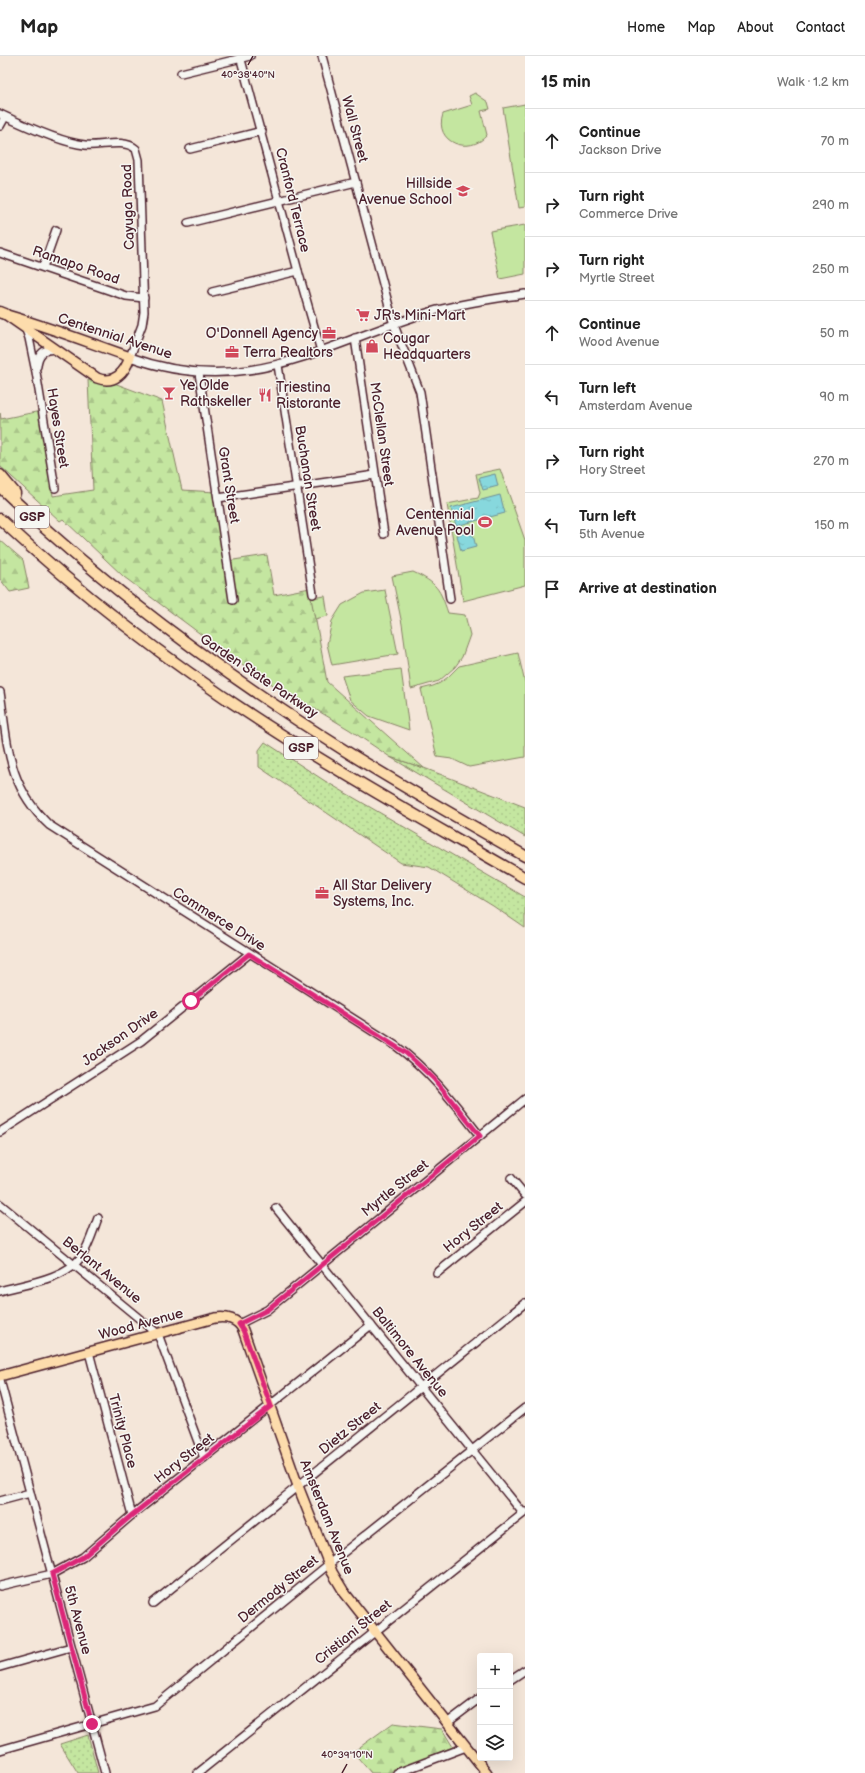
<!DOCTYPE html>
<html lang="en">
<head>
<meta charset="utf-8">
<style>
	body { margin:0; font-family:"Balsamiq Sans",sans-serif; background:#f2f2f2; color:#222 }
	.controls { position:absolute; right:12px; bottom:12px; display:grid; overflow:hidden; border-radius:4px; box-shadow:0 4px 16px #0002 }
	.controls button { width:36px; height:36px; display:grid; place-items:center; padding:0; border:0; border-bottom:1px solid #e0e0e0; background:#fff; color:#222; font:20px sans-serif }
	.stop { position:absolute; width:12px; height:12px; margin:-9px; border:3px solid #db2777; border-radius:50%; background:#fff }
	.stop.end { background:#db2777; border-color:#fff; box-shadow:0 1px 4px #0008 }
	.list { margin:0; padding:0; list-style:none }
	h2 { display:flex; justify-content:space-between; align-items:center; height:52px; margin:0; padding:0 16px; font-size:17px }
	h2 small { font-size:13px; font-weight:400; color:#767676 }
	.list li { display:grid; grid-template-columns:26px 1fr auto; gap:12px; align-items:center; box-sizing:border-box; height:64px; padding:0 16px; border-top:1px solid #e0e0e0 }
	.list b { display:block; font-size:15px; white-space:nowrap }
	.list p { margin:0; font-size:13px; white-space:nowrap; color:#767676 }
	.list em { font-size:13px; font-style:normal; color:#767676 }
	.icon { flex:none; width:22px; height:22px; fill:none; stroke:currentColor; stroke-width:2; stroke-linecap:round; stroke-linejoin:round }
	.map { position:relative; flex:none; width:525px; height:1717px; overflow:hidden }
	header { display:flex; align-items:center; gap:24px; box-sizing:border-box; height:56px; padding:0 20px; background:#fff; border-bottom:1px solid #e0e0e0 }
	header strong { font-size:19px }
	nav { display:flex; gap:22px; margin-inline-start:auto; font-size:14px }
	main { display:flex }
	aside { flex:1; background:#fff }
	.map>svg:first-child { display:block }
	.grass { fill:url(#grass-dots); stroke:#878266 }
	.forest { fill:url(#forest-firs); stroke:#878266 }
	.garden { fill:#c4e6a0; stroke:#878266 }
	.water { fill:url(#water-ripples); stroke:#6f8e96 }
	.lines { fill:none; stroke-linecap:round; stroke-linejoin:round }
	.minor-casing { stroke:#4a1f2b; stroke-width:10 }
	.major-casing { stroke:#4a1f2b; stroke-width:12 }
	.highway-casing { stroke:#4a1f2b; stroke-width:13 }
	.minor { stroke:#f6f6f2; stroke-width:7 }
	.major { stroke:#fddcac; stroke-width:9 }
	.highway { stroke:#fddcac; stroke-width:10 }
	.route { stroke:#db2777; stroke-width:5 }
	.ticks { fill:none; stroke:#4a1f2b; stroke-width:1.5 }
	.labels { text-anchor:middle; dominant-baseline:central; stroke-width:3; stroke-linejoin:round; paint-order:stroke }
	.shield { fill:#f6f6f2; stroke:#7e6067; stroke-width:1 }
	.shield-label { font-size:13px; font-weight:bold; fill:#4a1f2b }
	.street-label { font-size:14px; fill:#4a1f2b; stroke:#f6f6f2 }
	.poi-label { font-size:14px; fill:#4a1f2b; stroke:#f6f6f2; text-anchor:start }
	.ticks-label { font-size:10px; text-anchor:middle; fill:#4a1f2b; stroke:#f6f6f2; stroke-width:3; stroke-linejoin:round; paint-order:stroke }
</style>
</head>
<body>
<header>
<strong>Map</strong>
<nav><a>Home</a><a>Map</a><a>About</a><a>Contact</a></nav>
</header>
<main>
<div class="map">
<svg width="525" height="1717" viewBox="0 0 525 1717">
	<defs>
		<pattern id="grass-dots" width="8" height="8" patternUnits="userSpaceOnUse"><rect width="8" height="8" fill="#c4e6a0"/><path d="M2 2h.1M6 6h.1" fill="none" stroke="#aac58a" stroke-width="1.8" stroke-linecap="round"/></pattern>
		<pattern id="forest-firs" width="22" height="20" patternUnits="userSpaceOnUse"><rect width="22" height="20" fill="#c4e6a0"/><path d="M5 1l3.5 6h-7zM16 11l3.5 6h-7z" fill="#aac58a"/></pattern>
		<pattern id="water-ripples" width="26" height="14" patternUnits="userSpaceOnUse"><rect width="26" height="14" fill="#87d8dd"/><path d="M2 4q2-2 4 0t4 0M15 11q2-2 4 0t4 0" fill="none" stroke="#76b9be"/></pattern>
	</defs>
	<rect width="100%" height="100%" fill="#f4e6d9"/>
	<filter id="ink" filterUnits="userSpaceOnUse"><feTurbulence type="fractalNoise" baseFrequency=".025" numOctaves="2"/><feDisplacementMap in="SourceGraphic" scale="8" xChannelSelector="R" yChannelSelector="G"/><feConvolveMatrix kernelMatrix="1 2 1 2 8 2 1 2 1" color-interpolation-filters="sRGB"/></filter>
	<g filter="url(#ink)">
		<!-- grass -->
		<g class="grass">
			<polygon points="265,686 325,725 525,841 525,872 493,850 429,811 401,807 259,711 259,694"/>
			<polygon points="390,701 424,712 525,751 525,781"/>
			<polygon points="88,1679 98,1717 78,1717 60,1688"/>
		</g>
		<!-- forest -->
		<g class="forest">
			<polygon points="88,324 114,327 162,345 182,434 216,436 227,505 267,499 274,539 310,532 327,626 424,712 390,701 350,674 290,638 288,639 230,600 124,521 63,463 60,465 0,410 0,357 1,363 41,355 53,440 93,434"/>
			<polygon points="0,484 23,504 29,532 10,536 0,523"/>
			<polygon points="393,1667 442,1673 453,1691 388,1717 371,1717 353,1696"/>
		</g>
		<!-- garden -->
		<g class="garden">
			<path d="M 475,37 L 488,46 L 490,53 L 481,55 L 487,79 C 470,100 433,87 443,58 L 472,49 L 469,40 Z"/>
			<polygon points="525,48 525,151 519,152 503,52"/>
			<polygon points="525,169 525,218 500,223 490,175"/>
			<polygon points="500,413 525,484 525,529 463,545 447,448 478,442 480,437 476,418"/>
			<path d="M 413,516 C 437,527 440,533 448,557 L 465,559 L 470,579 L 462,601 L 455,611 L 439,625 L 411,633 L 402,568 L 392,520 Z"/>
			<polygon points="385,534 398,598 332,609 327,588 332,565 342,549 364,537"/>
			<polygon points="325,540 328,560 315,563 311,542"/>
			<polygon points="518,597 525,627 525,701 469,711 452,703 437,701 421,633 433,630 440,627 448,621 459,610"/>
			<polygon points="401,613 409,674 369,660 350,644 342,620"/>
		</g>
		<!-- water -->
		<g class="water">
			<polygon points="495,418 498,430 483,434 479,422"/>
			<polygon points="500,439 505,457 456,470 451,452"/>
			<polygon points="472,475 476,491 461,495 457,479"/>
		</g>
		<g class="lines">
			<!-- minor casing -->
			<g class="minor-casing">
				<g id="minor">
					<polyline points="240,0 298,215 321,295"/>
					<polyline points="322,0 394,269 420,336 450,543"/>
					<polyline points="181,17 250,0"/>
					<path d="M 0,58 C 21,68 62,87 85,89 C 100,91 123,82 136,93 L 139,104 L 144,256 L 142,269 L 130,301 C 247,344 323,288 430,256 C 461,247 493,243 525,238"/>
					<polyline points="0,70 5,61"/>
					<polyline points="190,93 262,75"/>
					<polyline points="188,167 356,126"/>
					<polyline points="0,197 126,240 144,242"/>
					<polyline points="43,211 56,174"/>
					<polyline points="212,236 298,215"/>
					<polyline points="25,271 29,282 36,316 55,432"/>
					<polyline points="355,282 384,478"/>
					<polyline points="278,309 313,538"/>
					<path d="M 37,310 C 38,298 44,292 56,294"/>
					<polyline points="199,317 233,544"/>
					<polyline points="218,442 375,419"/>
					<path d="M 0,636 C 8,690 7,729 49,769 L 396,990 C 430,1015 454,1047 480,1080"/>
					<polyline points="0,1076 141,985 249,898"/>
					<polyline points="511,1122 525,1139"/>
					<polyline points="0,1148 158,1278 204,1402"/>
					<polyline points="276,1152 523,1457"/>
					<polyline points="437,1217 525,1146"/>
					<path d="M 0,1235 C 25,1228 65,1223 81,1201 C 89,1190 93,1175 98,1162"/>
					<polyline points="239,1268 267,1254 525,1043"/>
					<polyline points="89,1296 132,1459"/>
					<polyline points="0,1324 105,1717"/>
					<polyline points="0,1445 30,1437"/>
					<polyline points="0,1530 52,1518 83,1501 132,1459 371,1269"/>
					<polyline points="153,1547 525,1247"/>
					<polyline points="0,1611 71,1591"/>
					<polyline points="510,1624 525,1614"/>
					<polyline points="447,1667 480,1642"/>
					<polyline points="0,1694 155,1650 329,1508 525,1352"/>
					<polyline points="198,1717 525,1456"/>
					<polyline points="397,1717 466,1691"/>
				</g>
			</g>
			<!-- major casing -->
			<g class="major-casing">
				<g id="major">
					<path d="M 0,257 C 44,269 87,286 130,301 C 125,316 115,329 97,322 L 5,258"/>
					<path d="M 0,1320 L 215,1262 C 226,1260 238,1263 243,1274 L 298,1430 L 332,1516 L 344,1536 L 487,1717"/>
				</g>
			</g>
			<!-- highway casing -->
			<g class="highway-casing">
				<g id="highway">
					<polyline points="0,256 5,258"/>
					<polyline points="0,419 15,437"/>
					<path d="M 0,431 C 105,531 221,617 344,694 C 403,731 464,765 525,800"/>
					<path d="M 0,463 C 87,544 182,616 282,679 C 361,730 444,775 525,822"/>
				</g>
			</g>
			<!-- minor -->
			<use href="#minor" class="minor"/>
			<!-- major -->
			<use href="#major" class="major"/>
			<!-- highway -->
			<use href="#highway" class="highway"/>
		</g>
	</g>
	<g class="lines" filter="url(#ink)">
		<!-- route -->
		<polyline class="route" points="92,1668 52,1518 83,1501 132,1459 271,1350 243,1274 239,1268 267,1254 480,1080 434,1023 406,997 249,898 191,945"/>
	</g>
	<!-- ticks -->
	<path class="ticks" d="M 248,9 L 253,0M 342,1717 L 347,1708"/>
	<!-- icons -->
	<defs>
		<g id="school-bare" transform="scale(1.08)"><path d="M0-5L7-2L0 1L-7-2ZM-4 1L0 2.5L4 1V4Q0 6-4 4Z" fill="#d1495b" stroke="#f6f6f2" stroke-width="2.5" paint-order="stroke"/></g>
		<g id="supermarket-bare" transform="scale(1.08)"><path d="M-6-5.5h2.5l.6 2H6L4.5 2H-2.5L-4.4-4H-6ZM-1.5 3.2a1.3 1.3 0 1 0 .1 0ZM3 3.2a1.3 1.3 0 1 0 .1 0Z" fill="#d1495b" stroke="#f6f6f2" stroke-width="2.5" paint-order="stroke"/></g>
		<g id="office-bare" transform="scale(1.08)"><path d="M-6-3h4V-5.5h4V-3h4V5H-6ZM-1-4.5V-3h2v-1.5ZM-6 0V1H6V0Z" fill="#d1495b" stroke="#f6f6f2" stroke-width="2.5" paint-order="stroke"/></g>
		<g id="shop-bare" transform="scale(1.08)"><path d="M-5-2.5h2.3a2.7 3.5 0 0 1 5.4 0H5L5.5 6h-11ZM-1.5-2.5h3a1.5 2.3 0 0 0-3 0Z" fill="#d1495b" stroke="#f6f6f2" stroke-width="2.5" paint-order="stroke"/></g>
		<g id="bar-bare" transform="scale(1.08)"><path d="M-6-5H6L.8 .8V4.5H3.5V6h-7V4.5H-.8V.8Z" fill="#d1495b" stroke="#f6f6f2" stroke-width="2.5" paint-order="stroke"/></g>
		<g id="restaurant-bare" transform="scale(1.08)"><path d="M-5-6h1v4h1v-4h1v4h1v-4h1v5L-1.5 .5V6h-2V.5L-5-1ZM5-6V6H3V1.5H1.5Q1.5-4 5-6Z" fill="#d1495b" stroke="#f6f6f2" stroke-width="2.5" paint-order="stroke"/></g>
		<g id="stadium-bare" transform="scale(1.08)"><path d="M0-5a6.5 5 0 1 0 0 10a6.5 5 0 1 0 0-10ZM-3.5-1.8h7v3.6h-7Z" fill="#d1495b" stroke="#f6f6f2" stroke-width="2.5" paint-order="stroke"/></g>
	</defs>
	<g fill-rule="evenodd">
		<use href="#school-bare" x="463" y="135"/>
		<use href="#supermarket-bare" x="363" y="259"/>
		<use href="#office-bare" x="329" y="277"/>
		<use href="#shop-bare" x="372" y="290"/>
		<use href="#office-bare" x="232" y="296"/>
		<use href="#bar-bare" x="169" y="337"/>
		<use href="#restaurant-bare" x="265" y="339"/>
		<use href="#stadium-bare" x="485" y="466"/>
		<use href="#office-bare" x="322" y="837"/>
	</g>
	<g class="labels">
		<!-- shield labels -->
		<g class="shield">
			<rect x="15" y="450" width="34" height="22" rx="3"/>
			<rect x="284" y="681" width="34" height="22" rx="3"/>
		</g>
		<g class="shield-label">
			<text x="32" y="461">GSP</text>
			<text x="301" y="692">GSP</text>
		</g>
		<!-- street labels -->
		<g class="street-label">
			<text transform="translate(355 73) rotate(75)">Wall Street</text>
			<text transform="translate(293 144) rotate(76)">Cranford Terrace</text>
			<text transform="translate(128 151) rotate(-92)">Cayuga Road</text>
			<text transform="translate(76 209) rotate(19)">Ramapo Road</text>
			<text transform="translate(115 280) rotate(18)">Centennial Avenue</text>
			<text transform="translate(58 372) rotate(81)">Hayes Street</text>
			<text transform="translate(382 378) rotate(82)">McClellan Street</text>
			<text transform="translate(308 422) rotate(81)">Buchanan Street</text>
			<text transform="translate(229 429) rotate(81)">Grant Street</text>
			<text transform="translate(259 620) rotate(34)">Garden State Parkway</text>
			<text transform="translate(219 863) rotate(32)">Commerce Drive</text>
			<text transform="translate(120 981) rotate(-35)">Jackson Drive</text>
			<text transform="translate(395 1132) rotate(-39)">Myrtle Street</text>
			<text transform="translate(473 1171) rotate(-39)">Hory Street</text>
			<text transform="translate(102 1214) rotate(39)">Berlant Avenue</text>
			<text transform="translate(141 1268) rotate(-15)">Wood Avenue</text>
			<text transform="translate(410 1296) rotate(51)">Baltimore Avenue</text>
			<text transform="translate(350 1372) rotate(-39)">Dietz Street</text>
			<text transform="translate(123 1375) rotate(75)">Trinity Place</text>
			<text transform="translate(184 1402) rotate(-38)">Hory Street</text>
			<text transform="translate(327 1461) rotate(68)">Amsterdam Avenue</text>
			<text transform="translate(278 1533) rotate(-39)">Dermody Street</text>
			<text transform="translate(78 1564) rotate(75)">5th Avenue</text>
			<text transform="translate(353 1576) rotate(-39)">Cristiani Street</text>
		</g>
		<!-- poi labels -->
		<g class="poi-label">
			<text x="452" y="127" text-anchor="end">Hillside<tspan x="452" dy="16">Avenue School</tspan></text>
			<text x="374" y="259">JR's Mini-Mart</text>
			<text x="318" y="277" text-anchor="end">O'Donnell Agency</text>
			<text x="383" y="282">Cougar<tspan x="383" dy="16">Headquarters</tspan></text>
			<text x="243" y="296">Terra Realtors</text>
			<text x="180" y="329">Ye Olde<tspan x="180" dy="16">Rathskeller</tspan></text>
			<text x="276" y="331">Triestina<tspan x="276" dy="16">Ristorante</tspan></text>
			<text x="474" y="458" text-anchor="end">Centennial<tspan x="474" dy="16">Avenue Pool</tspan></text>
			<text x="333" y="829">All Star Delivery<tspan x="333" dy="16">Systems, Inc.</tspan></text>
		</g>
	</g>
	<g class="ticks-label">
		<text x="248" y="22">40°38'40"N</text>
		<text x="347" y="1702">40°39'10"N</text>
	</g>
</svg>
<div class="controls">
<button>+</button>
<button>−</button>
<button><svg class="icon" aria-label="layers" viewBox="0 0 24 24"><path d="M12 4l9 5-9 5-9-5zM3 14l9 5 9-5"/></svg></button>
</div>
<div class="stop" style="left:191px;top:945px"></div>
<div class="stop end" style="left:92px;top:1668px"></div>
</div>
<aside>
<h2>15 min<small>Walk · 1.2 km</small></h2>
<ul class="list">
<li><svg class="icon" aria-label="ahead" viewBox="0 0 24 24"><path d="M12 20V5M6 11l6-6 6 6"/></svg><div><b>Continue</b><p>Jackson Drive</p></div><em>70 m</em></li>
<li><svg class="icon" aria-label="right" viewBox="0 0 24 24"><path d="M7 20v-9h11M14 6l5 5-5 5"/></svg><div><b>Turn right</b><p>Commerce Drive</p></div><em>290 m</em></li>
<li><svg class="icon" aria-label="right" viewBox="0 0 24 24"><path d="M7 20v-9h11M14 6l5 5-5 5"/></svg><div><b>Turn right</b><p>Myrtle Street</p></div><em>250 m</em></li>
<li><svg class="icon" aria-label="ahead" viewBox="0 0 24 24"><path d="M12 20V5M6 11l6-6 6 6"/></svg><div><b>Continue</b><p>Wood Avenue</p></div><em>50 m</em></li>
<li><svg class="icon" aria-label="left" viewBox="0 0 24 24"><path d="M17 20v-9H6M10 6l-5 5 5 5"/></svg><div><b>Turn left</b><p>Amsterdam Avenue</p></div><em>90 m</em></li>
<li><svg class="icon" aria-label="right" viewBox="0 0 24 24"><path d="M7 20v-9h11M14 6l5 5-5 5"/></svg><div><b>Turn right</b><p>Hory Street</p></div><em>270 m</em></li>
<li><svg class="icon" aria-label="left" viewBox="0 0 24 24"><path d="M17 20v-9H6M10 6l-5 5 5 5"/></svg><div><b>Turn left</b><p>5th Avenue</p></div><em>150 m</em></li>
<li><svg class="icon" aria-label="arrive" viewBox="0 0 24 24"><path d="M6 21V4h12l-3 4 3 4H6"/></svg><div><b>Arrive at destination</b></div></li>
</ul>
</aside>
</main>
</body>
</html>
